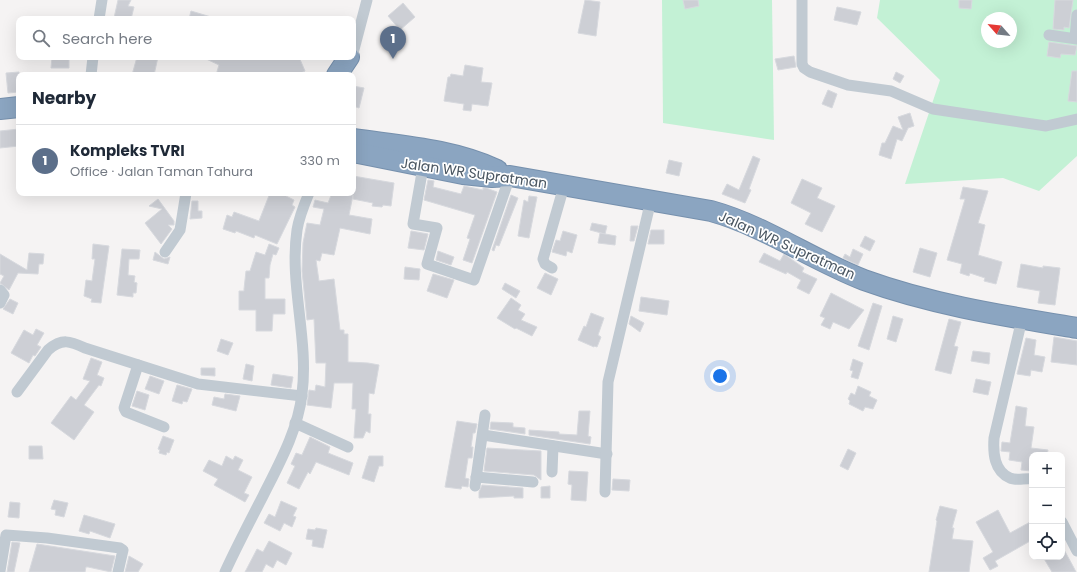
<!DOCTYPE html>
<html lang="en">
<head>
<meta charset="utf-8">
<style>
	body { margin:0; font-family:Poppins,sans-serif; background:#f2f2f3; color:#1f2937 }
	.controls { position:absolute; right:12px; bottom:12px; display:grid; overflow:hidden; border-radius:8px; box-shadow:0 4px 16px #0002 }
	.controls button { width:36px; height:36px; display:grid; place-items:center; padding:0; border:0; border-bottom:1px solid #e0e1e3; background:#fff; color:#1f2937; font:20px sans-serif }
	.compass { position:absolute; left:981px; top:12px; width:36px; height:36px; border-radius:50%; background:#fff; box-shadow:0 4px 16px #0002; rotate:297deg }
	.you { position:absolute; left:720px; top:376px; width:14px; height:14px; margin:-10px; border:3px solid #fff; border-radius:50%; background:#1a73e8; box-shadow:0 0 0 6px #1a73e833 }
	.badge { display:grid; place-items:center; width:26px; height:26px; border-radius:50%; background:#ea580c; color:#fff; font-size:13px; font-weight:700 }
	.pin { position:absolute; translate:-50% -33px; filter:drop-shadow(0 1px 2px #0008) }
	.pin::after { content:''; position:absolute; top:21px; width:14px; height:12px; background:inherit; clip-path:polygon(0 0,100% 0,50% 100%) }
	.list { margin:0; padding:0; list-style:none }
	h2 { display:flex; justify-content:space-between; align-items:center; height:52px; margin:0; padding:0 16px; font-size:17px }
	h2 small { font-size:13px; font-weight:400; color:#747a83 }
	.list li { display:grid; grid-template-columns:26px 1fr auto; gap:12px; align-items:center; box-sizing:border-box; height:72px; padding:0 16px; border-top:1px solid #e0e1e3 }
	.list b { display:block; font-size:15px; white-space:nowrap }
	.list p { margin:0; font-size:13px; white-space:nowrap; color:#747a83 }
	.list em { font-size:13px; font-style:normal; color:#747a83 }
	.icon { flex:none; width:22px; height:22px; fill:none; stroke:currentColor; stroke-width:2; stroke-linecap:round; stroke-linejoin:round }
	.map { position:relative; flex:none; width:1077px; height:572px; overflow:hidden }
	.search { position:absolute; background:#fff; box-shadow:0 4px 16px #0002; left:16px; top:16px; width:340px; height:44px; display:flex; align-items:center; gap:10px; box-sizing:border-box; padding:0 14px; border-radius:8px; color:#747a83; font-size:15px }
	.panel { position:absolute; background:#fff; box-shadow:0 4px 16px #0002; left:16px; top:72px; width:340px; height:124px; border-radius:8px }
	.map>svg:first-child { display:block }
	.green { fill:#c3f1d5; fill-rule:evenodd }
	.building { fill:#cdcfd5; stroke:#d7d9de }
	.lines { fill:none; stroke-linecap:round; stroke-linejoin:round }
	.highway-casing { stroke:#7690ad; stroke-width:22 }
	.street { stroke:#c1cad2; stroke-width:11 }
	.highway { stroke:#8ba5c1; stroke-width:20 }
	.labels { text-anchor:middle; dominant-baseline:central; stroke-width:3.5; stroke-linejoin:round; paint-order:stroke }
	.street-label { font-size:14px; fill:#4a5661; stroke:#fff }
</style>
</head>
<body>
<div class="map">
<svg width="1077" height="572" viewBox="0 0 1077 572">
	<rect width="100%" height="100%" fill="#f5f3f3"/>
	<!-- green -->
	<g class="green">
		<polygon points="662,0 772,0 774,140 663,123"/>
		<path d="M 880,0 L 1077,0 L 1077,156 L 1039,191 L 1003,178 L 905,184 L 940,80 L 877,18 ZM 987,18 L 1011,18 L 1011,42 L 987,42 Z"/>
	</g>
	<!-- building -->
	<g class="building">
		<polygon points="118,0 131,0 128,6 134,7 131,19 114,18"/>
		<polygon points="585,0 600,2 596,36 578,33"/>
		<polygon points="683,0 698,0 699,6 685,9"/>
		<polygon points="959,0 972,0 971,9 959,8"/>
		<polygon points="1055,0 1073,0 1069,28 1064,27 1064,30 1053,29"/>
		<polygon points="403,3 415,17 400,30 388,16"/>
		<polygon points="837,7 861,12 857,25 834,20"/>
		<polygon points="191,11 211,17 211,19 189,19"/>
		<polygon points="1049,42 1077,46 1075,55 1061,54 1060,58 1047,56"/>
		<polygon points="794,56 796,67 778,70 775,59"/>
		<polygon points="52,57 69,57 69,68 51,68"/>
		<polygon points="137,57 158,57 154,75 132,75"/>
		<polygon points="202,57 299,57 305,71 296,75 216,75 219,65"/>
		<polygon points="465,65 483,68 481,82 492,83 488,106 472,104 471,111 463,110 464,104 444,101 448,77 450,77 451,74 463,76"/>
		<polygon points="1072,71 1077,71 1077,102 1068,101"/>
		<polygon points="19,72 19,92 8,93 6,73"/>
		<polygon points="896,72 904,76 900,83 893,79"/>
		<polygon points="353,86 364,88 359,108 353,106"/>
		<polygon points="828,90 837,94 832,108 822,104"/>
		<polygon points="910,113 914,126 908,128 902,141 897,139 891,159 879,155 882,143 885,143 893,126 903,130 898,117"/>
		<polygon points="19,129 19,146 0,148 0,131"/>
		<polygon points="753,156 760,159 749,189 751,190 745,203 722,194 727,184 739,190"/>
		<polygon points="669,160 682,163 679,176 666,173"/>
		<polygon points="353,176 394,183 391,206 383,205 382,207 372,206 373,203 353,199 353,195 349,215 372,219 370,234 340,228 334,255 322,253 320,261 316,260 319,281 334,279 340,330 344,330 344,334 348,334 348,362 368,363 379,365 374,394 369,393 368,414 371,414 370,433 366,431 363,438 354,438 356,409 352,409 353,383 334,383 331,408 307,405 309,390 315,391 316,385 325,387 326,363 316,363 314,319 307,320 302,271 303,243 307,223 320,225 324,209 313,207 315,200 328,203 332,193 353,193"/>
		<polygon points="802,179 822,188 817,198 835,206 822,232 805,224 811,213 791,203"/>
		<polygon points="428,180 434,181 433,187 461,194 464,186 483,190 483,188 486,188 497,192 472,263 463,260 470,239 467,238 475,215 424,200"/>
		<polygon points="963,187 988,191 978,223 985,225 978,255 1002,262 996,284 984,281 985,278 970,273 969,276 960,273 962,264 947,260 965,199 960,199"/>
		<polygon points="270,193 288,193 286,196 294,200 292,205 295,207 277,244 255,235 254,238 236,231 235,233 223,229 227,215 232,217 234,212 259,221"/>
		<polygon points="511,195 518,198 499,246 496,245 494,251 492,250"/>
		<polygon points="529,196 537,197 529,238 518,236 524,200 528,202"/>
		<polygon points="158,199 174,221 174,225 168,225 172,229 161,244 145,223 162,209 149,206"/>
		<polygon points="192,201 198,201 198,211 202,211 202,218 190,219"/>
		<polygon points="592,223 607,226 605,234 590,230"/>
		<polygon points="631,226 638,226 634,241 630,241"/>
		<polygon points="651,230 664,230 664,244 648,244"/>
		<polygon points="411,231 428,234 424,250 408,248"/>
		<polygon points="563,231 577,235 572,253 567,251 566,256 552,252 556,240 560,241"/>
		<polygon points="600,233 616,236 615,245 598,243"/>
		<polygon points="865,236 875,241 870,251 860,246"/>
		<polygon points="93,244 109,246 101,303 91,302 92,299 84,296 86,280 92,281 95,259 92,259"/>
		<polygon points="269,244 279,248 276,255 273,254 270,265 269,278 265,278 265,299 285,299 285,314 273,314 272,331 256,331 256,310 239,310 239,291 244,291 244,289 246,271 250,271 256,252 265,255"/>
		<polygon points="920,248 937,253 930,277 913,272"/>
		<polygon points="122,249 140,250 139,259 129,259 128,275 135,276 134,282 137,283 136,293 133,293 133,297 117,295"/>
		<polygon points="853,249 863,254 858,265 843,258 845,254 850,257"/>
		<polygon points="438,251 454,257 451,265 436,260"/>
		<polygon points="155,252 164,259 170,257 168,264 153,260"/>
		<polygon points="29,253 44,254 43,264 39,264 38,274 18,273 9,290 0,283 4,276 0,274 0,254 27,270"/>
		<polygon points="764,253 780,261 784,254 804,268 802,272 817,279 809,294 797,288 801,280 787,272 786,274 759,262"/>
		<polygon points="1021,264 1043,268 1043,266 1060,268 1055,305 1038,303 1040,291 1017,287"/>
		<polygon points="405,267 420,269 419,280 404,279"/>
		<polygon points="545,273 558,279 551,295 537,288"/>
		<polygon points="433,274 454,280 447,298 427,291"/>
		<polygon points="505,283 520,291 516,298 502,289"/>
		<polygon points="831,293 864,310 849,329 833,322 830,329 821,325 825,318 820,316"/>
		<polygon points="641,297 669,301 667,315 639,311"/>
		<polygon points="511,298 521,305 518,310 525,314 521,320 537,327 532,336 516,328 515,329 497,318"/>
		<polygon points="10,299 18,303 13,314 3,309"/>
		<polygon points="873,303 882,306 869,350 858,346"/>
		<polygon points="591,313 604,318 598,335 601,337 597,347 594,346 594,347 578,340 584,326 586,327"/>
		<polygon points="631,316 644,323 640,332 629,324"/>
		<polygon points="893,316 903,319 896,342 887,339"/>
		<polygon points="949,319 961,322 954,346 958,347 951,374 935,370"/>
		<polygon points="36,329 44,333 37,345 41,347 35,356 33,355 29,363 11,353 24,330 33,335"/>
		<polygon points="1054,337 1077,341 1077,365 1051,362"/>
		<polygon points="1026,338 1036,340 1034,355 1045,357 1042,372 1031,370 1030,376 1017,374"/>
		<polygon points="221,339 233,343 228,355 217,351"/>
		<polygon points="973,351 990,353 989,364 971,361"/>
		<polygon points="91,358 102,362 97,375 104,378 101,386 99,385 84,405 94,412 74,440 51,423 71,396 76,400 90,381 83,379"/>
		<polygon points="853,359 863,363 858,379 851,377 853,371 850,370"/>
		<polygon points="246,364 254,366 252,381 243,379"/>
		<polygon points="201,368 215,368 215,376 201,375"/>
		<polygon points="273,374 293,377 291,388 271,385"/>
		<polygon points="150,376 164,381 159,394 145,389"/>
		<polygon points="976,379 991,382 988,395 973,392"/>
		<polygon points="177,385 192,389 187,402 183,401 182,404 172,401"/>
		<polygon points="858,386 871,392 869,396 877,400 873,409 865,407 863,411 849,404 850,401 848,399 851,393 855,395"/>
		<polygon points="137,391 149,395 145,410 132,406"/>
		<polygon points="225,394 240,396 236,411 212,405 214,397 224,399"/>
		<polygon points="1016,406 1027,408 1025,426 1034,427 1031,448 1048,450 1047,455 1032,455 1032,471 1021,470 1022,462 1009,460 1010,452 1001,451 1002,442 1010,443"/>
		<polygon points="579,411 590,411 588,436 591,437 590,444 529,435 529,430 559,432 559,434 577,435"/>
		<polygon points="457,421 477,424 475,433 473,433 471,447 473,447 472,458 468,458 465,478 469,479 468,487 462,486 461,489 445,487"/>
		<polygon points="491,422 513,423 513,427 525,428 525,434 490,429"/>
		<polygon points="163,436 174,440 169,453 167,452 166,455 159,453 160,450 158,449"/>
		<polygon points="310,437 330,447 328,453 353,463 349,475 316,462 310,474 308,472 299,489 287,483 295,466 291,464 296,453 302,455"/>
		<polygon points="29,446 42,446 43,459 29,459"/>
		<polygon points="487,448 541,451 541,480 534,475 484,471"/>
		<polygon points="848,449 856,453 848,470 840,466"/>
		<polygon points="226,456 233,460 235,456 243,460 238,470 252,477 244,493 249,495 245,502 214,485 218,479 203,471 209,460 222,466"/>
		<polygon points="369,456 383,456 383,466 379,466 374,482 362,478"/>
		<polygon points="569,471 588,472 586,501 571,500 572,485 568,484"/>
		<polygon points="613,479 630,480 629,491 612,490"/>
		<polygon points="482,485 523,488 523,498 514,498 514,496 479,498 479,492"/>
		<polygon points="550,486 550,498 541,498 541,487"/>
		<polygon points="54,500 68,503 64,517 55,515 56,510 51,509"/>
		<polygon points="281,501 297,508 293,516 296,517 292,527 284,523 280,531 264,523 269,514 275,517"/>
		<polygon points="10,502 20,503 19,518 8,517"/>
		<polygon points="940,506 957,510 952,528 954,528 952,539 973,541 969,572 929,572 937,521 936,520"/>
		<polygon points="998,510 1010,533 1032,521 1032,540 995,561 998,566 990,570 983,558 993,552 976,522"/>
		<polygon points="84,515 115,524 110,538 90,531 89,534 79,531"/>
		<polygon points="316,528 327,530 323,548 312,546 313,540 306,539 308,529 315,530"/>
		<polygon points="269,541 292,553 286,565 277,560 273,568 266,564 262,572 245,572 257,549 263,552"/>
		<polygon points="12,542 20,543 14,572 7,572"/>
		<polygon points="37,544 115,556 111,572 88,567 86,567 85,572 29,572"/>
		<polygon points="1062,546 1074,568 1076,572 1052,572 1043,557 1062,557"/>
		<polygon points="129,556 143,564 138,572 125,572"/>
	</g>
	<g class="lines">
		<!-- highway casing -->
		<g class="highway-casing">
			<g id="highway">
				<polyline points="337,75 349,57"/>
				<polyline points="0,109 19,107"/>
				<path d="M 353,139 C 401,146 452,149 497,170"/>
				<path d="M 353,152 L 463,174 L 492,177 L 510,176 L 711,211 C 765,226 812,260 864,280 C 933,305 1005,316 1077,328"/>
			</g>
		</g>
		<!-- street -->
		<g class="street">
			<polyline points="802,0 802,64 804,68 810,72 848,85 891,91 933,109 1046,126 1077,119"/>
			<polyline points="99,19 102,0"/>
			<polyline points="1049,35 1077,39"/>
			<polyline points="1075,38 1077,15"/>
			<polyline points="353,53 367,0"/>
			<polyline points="91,75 93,57"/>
			<polyline points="423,167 413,224 437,228 427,264 474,280 510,176"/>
			<polyline points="165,252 180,230 186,193"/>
			<polyline points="552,268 545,264 543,259 564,186"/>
			<polyline points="0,290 4,295 0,303"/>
			<path d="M 1022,319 L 994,438 C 993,453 994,471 1010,478 C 1016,481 1025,478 1032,479"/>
			<polyline points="138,365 124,408 126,412 164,427"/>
			<path d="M 17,392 L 48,350 C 62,338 70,341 85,348 L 198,384 L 302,396"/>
			<polyline points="295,423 348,447"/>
			<polyline points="483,435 607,454"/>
			<polyline points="552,472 553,446"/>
			<polyline points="476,477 533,482"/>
			<polyline points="475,486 485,415"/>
			<polyline points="605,492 608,382 651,200"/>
			<polyline points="1062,522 1077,551"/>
			<polyline points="0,571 6,535 47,538 120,548 123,550 118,572"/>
			<path d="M 225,572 C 237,546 250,521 263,496 C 279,464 298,430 302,394 C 309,339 289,285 297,230 C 299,217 304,205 309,193"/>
		</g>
		<!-- highway -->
		<use href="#highway" class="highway"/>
	</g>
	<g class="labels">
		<!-- street labels -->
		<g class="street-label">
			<text transform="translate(474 173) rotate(8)">Jalan WR Supratman</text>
			<text transform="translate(787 245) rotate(24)">Jalan WR Supratman</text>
		</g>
	</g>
</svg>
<div class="controls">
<button>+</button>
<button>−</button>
<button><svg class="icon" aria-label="locate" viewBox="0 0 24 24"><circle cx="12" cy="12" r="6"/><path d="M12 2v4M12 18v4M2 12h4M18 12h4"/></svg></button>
</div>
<svg class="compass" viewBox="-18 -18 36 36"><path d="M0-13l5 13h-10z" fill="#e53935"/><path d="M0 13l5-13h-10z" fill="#747a83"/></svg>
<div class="you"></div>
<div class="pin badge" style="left:393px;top:59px;background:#5c6f8a">1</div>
<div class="search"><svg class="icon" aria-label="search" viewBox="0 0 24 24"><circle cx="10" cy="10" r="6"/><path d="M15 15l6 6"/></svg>Search here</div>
<section class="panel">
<h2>Nearby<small></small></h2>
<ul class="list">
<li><span class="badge" style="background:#5c6f8a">1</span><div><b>Kompleks TVRI</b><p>Office · Jalan Taman Tahura</p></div><em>330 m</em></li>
</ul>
</section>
</div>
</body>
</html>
